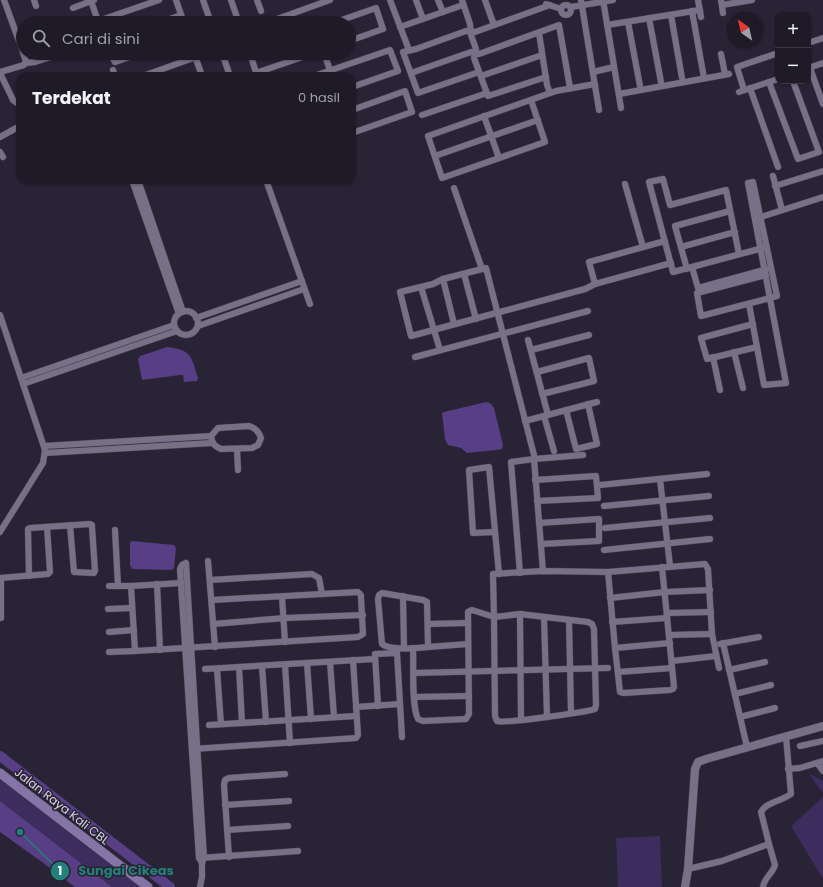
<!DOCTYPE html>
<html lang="id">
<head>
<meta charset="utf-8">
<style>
	body { margin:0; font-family:Poppins,sans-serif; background:#262330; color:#f1f3f6 }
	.controls { position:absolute; right:12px; top:12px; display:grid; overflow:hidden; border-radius:8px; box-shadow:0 1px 3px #0004 }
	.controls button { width:36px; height:36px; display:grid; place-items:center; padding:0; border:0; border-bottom:1px solid #3c3845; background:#1e1a28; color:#f1f3f6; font:20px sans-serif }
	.compass { position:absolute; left:727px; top:12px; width:36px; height:36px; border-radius:50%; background:#1e1a28; box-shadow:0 1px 3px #0004; rotate:326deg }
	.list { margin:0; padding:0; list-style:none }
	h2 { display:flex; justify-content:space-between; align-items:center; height:52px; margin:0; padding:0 16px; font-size:17px }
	h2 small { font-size:13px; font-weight:400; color:#a1a1a8 }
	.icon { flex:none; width:22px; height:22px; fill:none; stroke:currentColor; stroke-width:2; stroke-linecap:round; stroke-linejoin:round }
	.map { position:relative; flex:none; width:823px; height:887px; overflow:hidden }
	.search { position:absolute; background:#1e1a28; box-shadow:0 1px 3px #0004; left:16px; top:16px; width:340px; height:44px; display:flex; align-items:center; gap:10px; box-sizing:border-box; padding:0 14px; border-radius:22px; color:#a1a1a8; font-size:15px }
	.panel { position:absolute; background:#1e1a28; box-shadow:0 1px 3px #0004; left:16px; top:72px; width:340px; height:112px; border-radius:12px }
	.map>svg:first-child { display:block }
	.green { fill:#3d2c5e }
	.water { fill:#573e85 }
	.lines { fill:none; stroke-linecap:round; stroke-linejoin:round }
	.river { stroke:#573e85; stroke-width:10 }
	.minor-casing { stroke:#45404f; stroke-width:7 }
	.tertiary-casing { stroke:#45404f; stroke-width:9 }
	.secondary-casing { stroke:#45404f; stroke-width:10 }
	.minor { stroke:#777187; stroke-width:6 }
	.tertiary { stroke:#777187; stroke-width:8 }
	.secondary { stroke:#8575a7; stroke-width:9 }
	.labels { text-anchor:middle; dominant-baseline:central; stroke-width:3; stroke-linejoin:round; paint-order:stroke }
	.street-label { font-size:12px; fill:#d8d5e1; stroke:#282335 }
	.leader { fill:none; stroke:#23807a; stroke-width:1.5 }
	.callout-dot { fill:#23807a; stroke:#282335; stroke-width:1.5 }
	.mark-label { font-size:12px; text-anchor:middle; font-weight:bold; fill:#fff }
	.callout-label { font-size:13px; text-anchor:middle; font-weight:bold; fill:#23807a; stroke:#282335; stroke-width:3; stroke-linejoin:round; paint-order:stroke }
</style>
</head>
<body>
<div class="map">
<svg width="823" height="887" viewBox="0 0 823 887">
	<rect width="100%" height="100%" fill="#282335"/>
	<!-- green -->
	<g class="green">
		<polygon points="0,773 150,887 112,887 0,801"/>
		<polygon points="808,773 823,781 823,793"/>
		<polygon points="823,797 823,879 791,826"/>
		<polygon points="660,836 662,887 618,887 616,838"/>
	</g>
	<!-- water -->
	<g class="water">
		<path d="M 167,347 C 192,350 191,356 198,378 L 197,381 L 184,382 L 183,375 L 180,375 L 142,380 L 138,359 L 140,356 Z"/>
		<polygon points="486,402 490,403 494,408 503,445 502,449 497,450 467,453 461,448 448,445 445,439 442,413 444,412"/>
		<polygon points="132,541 174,545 176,548 174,568 171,570 132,569 130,565 130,543"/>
		<polygon points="0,801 112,887 75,887 42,862 0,832"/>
	</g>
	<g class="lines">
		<!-- river -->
		<polyline class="river" points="0,756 170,887"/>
		<!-- minor casing -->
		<g class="minor-casing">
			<g id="minor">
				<polyline points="4,0 23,52"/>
				<polyline points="34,0 36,6"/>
				<polyline points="176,0 184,23"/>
				<polyline points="203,0 211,23"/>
				<polyline points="231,0 239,23"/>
				<polyline points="257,0 261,11"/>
				<polyline points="390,0 409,50"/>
				<polyline points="416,0 423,19"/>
				<polyline points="438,0 443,12"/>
				<polyline points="462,0 470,24 471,35 476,49 474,58 488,96 546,77"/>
				<polyline points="485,0 494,25"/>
				<polyline points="581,0 599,110"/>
				<polyline points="603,0 621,108"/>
				<polyline points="698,0 701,17"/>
				<polyline points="721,0 723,13"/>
				<polyline points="91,1 98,21 159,0"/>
				<polyline points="546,4 561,9"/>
				<circle cx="566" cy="10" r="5"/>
				<polyline points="722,5 752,0"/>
				<polyline points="571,7 613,0"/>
				<polyline points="73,8 94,0"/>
				<polyline points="692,11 704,78"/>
				<polyline points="671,15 682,78"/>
				<polyline points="649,18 661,82"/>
				<polyline points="628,22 640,86"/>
				<polyline points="159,23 181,15"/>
				<polyline points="266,23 330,0"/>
				<polyline points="333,23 376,8 383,29 349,41"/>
				<polyline points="607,25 700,10"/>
				<polyline points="400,27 463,5"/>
				<polyline points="539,33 547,85 550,93"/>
				<polyline points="808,43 823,38"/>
				<polyline points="110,53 115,62 141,53"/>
				<polyline points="194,53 202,76"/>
				<polyline points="222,53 230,76"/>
				<polyline points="250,53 257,76"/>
				<polyline points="324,53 332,76"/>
				<polyline points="721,54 725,74"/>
				<polyline points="26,63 35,62 63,53"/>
				<polyline points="808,68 823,63"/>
				<polyline points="810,68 823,104"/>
				<polyline points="113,70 115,76"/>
				<polyline points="0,72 24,65 26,61 23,53"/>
				<polyline points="479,72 418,93 403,52 416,49 466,31 475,32 550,5"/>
				<polyline points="593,72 614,67"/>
				<polyline points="0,73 13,100 20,105"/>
				<polyline points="256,73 314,53"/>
				<polyline points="411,73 471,52 479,54 559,25 570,88"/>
				<polyline points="143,76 196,57"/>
				<polyline points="314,76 390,50 398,71 352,87"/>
				<polyline points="481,76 542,55"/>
				<polyline points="769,82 798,159 819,152 793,81"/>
				<polyline points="750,88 778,167"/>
				<polyline points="744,90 737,67 778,53"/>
				<polyline points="739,92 778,79"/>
				<polyline points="619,94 729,74"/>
				<path d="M 531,100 L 545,142 L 442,178 L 428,136 C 470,121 513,106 556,91 L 595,84"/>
				<polyline points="352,110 405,91 412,112 352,133"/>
				<polyline points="422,115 487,93"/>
				<polyline points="484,116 499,158"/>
				<polyline points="0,137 20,126"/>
				<polyline points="0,152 3,157"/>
				<polyline points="435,156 538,120"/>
				<polyline points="773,176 782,210"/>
				<polyline points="132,180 179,314"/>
				<polyline points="138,180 183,312"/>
				<polyline points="266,180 310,304"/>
				<polyline points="625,184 643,247"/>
				<polyline points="775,186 823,171"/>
				<polyline points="454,188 482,269"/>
				<polyline points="761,217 823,197"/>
				<polyline points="681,247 735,232"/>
				<polyline points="739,254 726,190 670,205 663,179 649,182 673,272 763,248"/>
				<polyline points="692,267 698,288 767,269"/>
				<polyline points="687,269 675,226 730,211"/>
				<polyline points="464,274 476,319"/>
				<polyline points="443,279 454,324"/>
				<polyline points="595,284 589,262 665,241"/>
				<polyline points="421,287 440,350"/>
				<path d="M 749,304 L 764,385 L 786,383 C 774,317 761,250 748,183 L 753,182 L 777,296 L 770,298 L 701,316 L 697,293 L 766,275"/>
				<circle cx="186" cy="323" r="12"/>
				<polyline points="0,315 45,450 43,463 0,532"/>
				<polyline points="196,318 302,281"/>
				<polyline points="753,324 701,338 707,359 757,347"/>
				<polyline points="198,326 304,289"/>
				<polyline points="528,340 548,415"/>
				<polyline points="531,350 589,335"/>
				<polyline points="734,352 743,388"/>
				<polyline points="415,357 588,311"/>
				<polyline points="713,357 720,390"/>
				<polyline points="537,372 589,358 594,381 542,394"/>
				<polyline points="21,378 174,325"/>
				<polyline points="23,384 177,331"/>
				<polyline points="566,410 576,449 597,444 588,404"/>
				<polyline points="544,416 554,451"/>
				<polyline points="525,421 597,402"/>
				<path d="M 249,426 C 256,428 259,432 261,438 L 258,445 L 252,448 L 221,449 C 214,446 212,443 211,436 L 218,428 Z"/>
				<polyline points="44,446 211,436"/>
				<polyline points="237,449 238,470"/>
				<polyline points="45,453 212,443"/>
				<path d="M 534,455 L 486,268 L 443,279 L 433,284 L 400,292 L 411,336 C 469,320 527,305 585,289 L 595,284 L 671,263"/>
				<polyline points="534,459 583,455"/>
				<polyline points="660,479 670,566"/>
				<polyline points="535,480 596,476 598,498 537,501"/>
				<polyline points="600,485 707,474"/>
				<polyline points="604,506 709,496"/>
				<polyline points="539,523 599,519 599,541 541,544"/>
				<polyline points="605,528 710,518"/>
				<polyline points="115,530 118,586"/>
				<polyline points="494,532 473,533 469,470 489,467 499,574"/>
				<polyline points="604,550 710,539"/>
				<polyline points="208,561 215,647"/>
				<polygon points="186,563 204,858 202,863 199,858 180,569 182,565"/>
				<polyline points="608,572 615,648 620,692 623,693 670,690 673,689 674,687 662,567"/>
				<polyline points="520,573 511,462 534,459 543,571"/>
				<polyline points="29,576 28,529 30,528 90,524 92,525 92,527 95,571 94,573 74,572 70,525"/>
				<polyline points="0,578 48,574 50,572 47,527"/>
				<polyline points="1,578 1,618"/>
				<polyline points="210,580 312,574 319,578 322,594"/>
				<polyline points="181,583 131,586 135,651 358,637 363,634 361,598 361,595 358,592 212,600"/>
				<polyline points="157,584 160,650"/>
				<polyline points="109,586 131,586"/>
				<path d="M 382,593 L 423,600 L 427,602 L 428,647 C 417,648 390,651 382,644 L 378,599 L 379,595 Z"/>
				<polyline points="403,596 404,648"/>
				<polyline points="282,597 285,642"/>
				<polyline points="610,598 665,592 710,590"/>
				<polyline points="108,609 132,608"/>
				<polyline points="667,613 711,612"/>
				<path d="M 520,614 L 588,622 L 592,624 L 594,629 L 596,705 L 595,709 C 587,712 503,724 497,721 L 495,716 L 494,617 Z"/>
				<polyline points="520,614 521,720"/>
				<polyline points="544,617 547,717"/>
				<polyline points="569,620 571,713"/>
				<polyline points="612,622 667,618"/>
				<polyline points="213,624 285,618 363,615"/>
				<polyline points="428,624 468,623"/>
				<polyline points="109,632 134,630"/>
				<polyline points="669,635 712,634"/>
				<polyline points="723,643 747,747"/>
				<polyline points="720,644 759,637"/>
				<polyline points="428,647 468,644"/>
				<path d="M 413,648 C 414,665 411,705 418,719 L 423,721 L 466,719 L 469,714 L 468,612 L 472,610 L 494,617 L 493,574 L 543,571 L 608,572 L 705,564 L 708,569 L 712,634 L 719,668"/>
				<polyline points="615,648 670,643"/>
				<polyline points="109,652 135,651"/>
				<polyline points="672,661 716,656"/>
				<polyline points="330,662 334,717"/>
				<polyline points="307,663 311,719"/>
				<polyline points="285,665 290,743"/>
				<polyline points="262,666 266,722"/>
				<polyline points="239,667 242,723"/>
				<polyline points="205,669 375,659"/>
				<polyline points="217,669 221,724"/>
				<polyline points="729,670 765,662"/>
				<polyline points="618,672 672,668"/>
				<polyline points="414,673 608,668"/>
				<polyline points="735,694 771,685"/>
				<polyline points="414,697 469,696"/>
				<polyline points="378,706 375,654 397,653 402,737"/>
				<polyline points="356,707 400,704"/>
				<polyline points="740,717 775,708"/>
				<polyline points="209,725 356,716"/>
				<polyline points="800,746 823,741"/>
				<polyline points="193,749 356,738 358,735 353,660"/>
				<polyline points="817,763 823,771"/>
				<polyline points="788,769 800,768 823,761"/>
				<polyline points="225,805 289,801"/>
				<polyline points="227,830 288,826"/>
				<polyline points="229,857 224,785 225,780 229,778 285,774"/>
				<polyline points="200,858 298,851"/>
				<path d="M 688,869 L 722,861 L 769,844 L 761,812 C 766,802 782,801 791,794 L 786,736"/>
				<polyline points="200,887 202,877 202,863"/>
				<path d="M 763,887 C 764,878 773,873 775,865 L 769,844"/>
			</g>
		</g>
		<!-- tertiary casing -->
		<g class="tertiary-casing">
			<polyline id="tertiary" points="685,887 688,869 695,769 698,762 706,759 823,726"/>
		</g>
		<!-- secondary casing -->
		<g class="secondary-casing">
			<polyline id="secondary" points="0,773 148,887"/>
		</g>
		<!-- minor -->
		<use href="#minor" class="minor"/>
		<!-- tertiary -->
		<use href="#tertiary" class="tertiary"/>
		<!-- secondary -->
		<use href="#secondary" class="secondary"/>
	</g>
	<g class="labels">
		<!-- street labels -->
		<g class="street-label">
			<text transform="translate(62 806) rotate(38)">Jalan Raya Kali CBL</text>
		</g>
	</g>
	<!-- callouts -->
	<path class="leader" d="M20 832L60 871"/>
	<g class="callout-dot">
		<circle cx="20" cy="832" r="4"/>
		<circle cx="60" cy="871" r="10"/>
	</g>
	<g class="mark-label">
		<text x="60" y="875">1</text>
	</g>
	<g class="callout-label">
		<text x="126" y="875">Sungai Cikeas</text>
	</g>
</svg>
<div class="controls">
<button>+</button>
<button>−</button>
</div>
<svg class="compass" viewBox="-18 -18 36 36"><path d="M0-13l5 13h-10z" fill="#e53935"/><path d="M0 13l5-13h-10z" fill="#a1a1a8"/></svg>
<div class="search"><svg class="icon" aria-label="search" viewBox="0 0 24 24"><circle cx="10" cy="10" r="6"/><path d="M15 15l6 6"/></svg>Cari di sini</div>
<section class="panel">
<h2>Terdekat<small>0 hasil</small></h2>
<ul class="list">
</ul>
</section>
</div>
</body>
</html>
